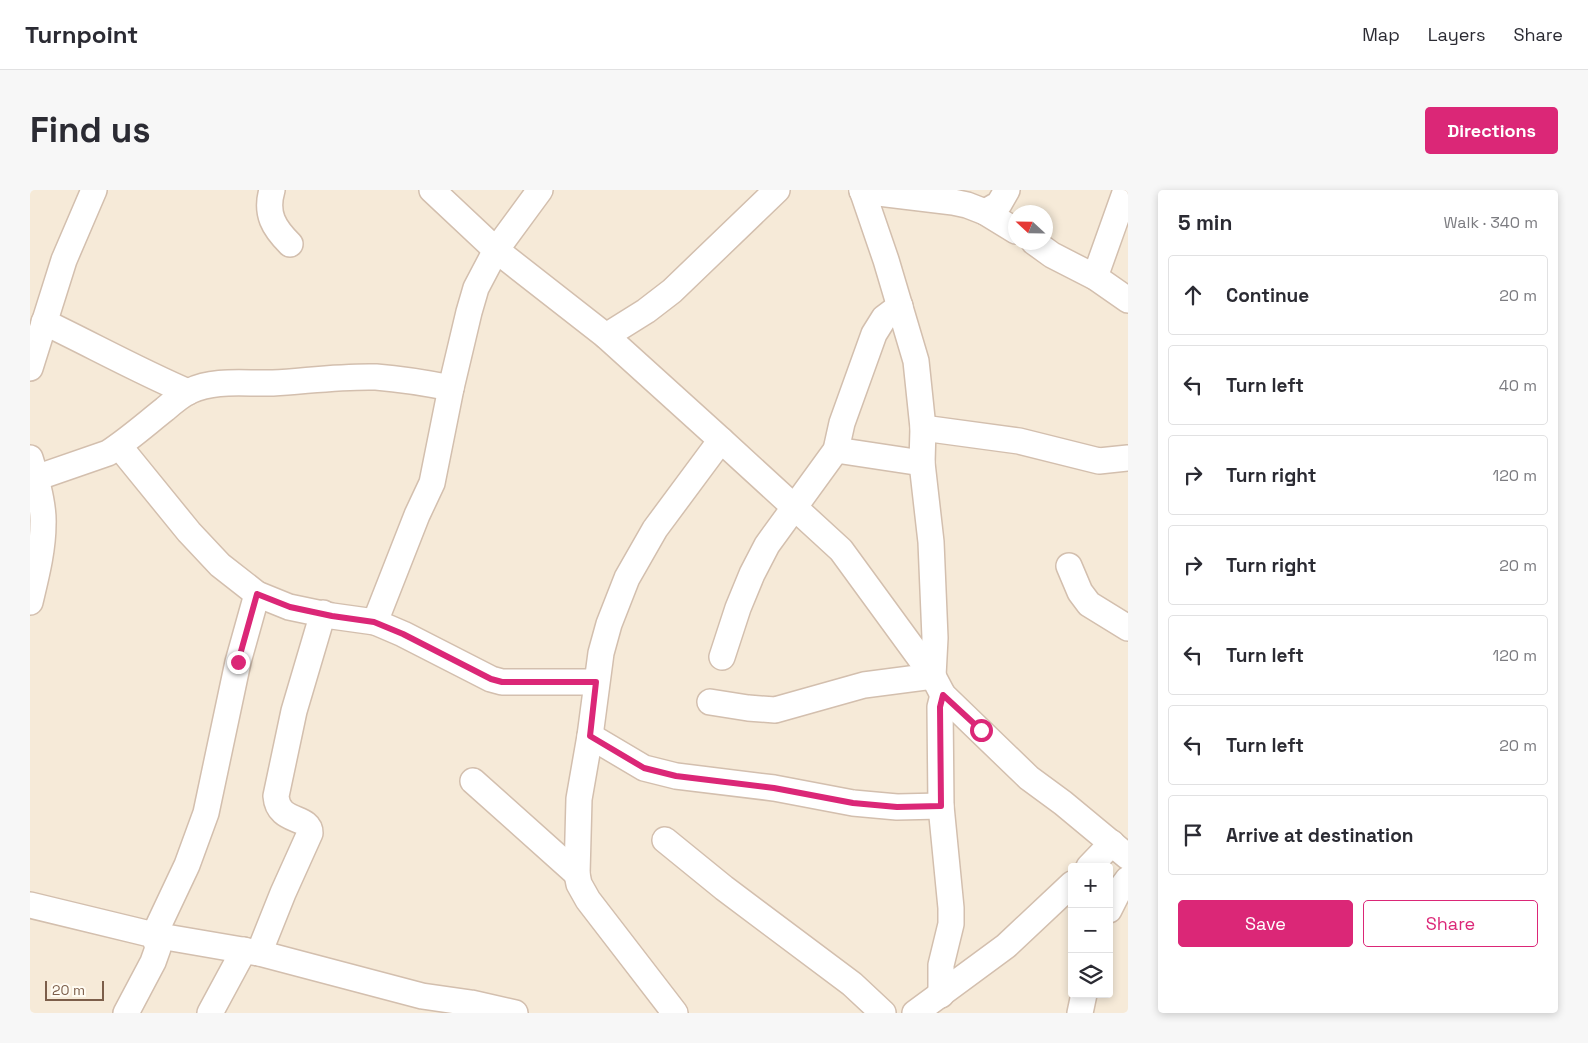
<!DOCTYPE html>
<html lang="en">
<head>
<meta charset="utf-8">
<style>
	body { margin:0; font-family:"Space Grotesk",sans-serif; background:#f7f7f7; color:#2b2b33 }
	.controls { position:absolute; right:15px; bottom:15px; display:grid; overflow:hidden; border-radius:5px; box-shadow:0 2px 8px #0003 }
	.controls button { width:45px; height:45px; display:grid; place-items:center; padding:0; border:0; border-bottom:1px solid #e1e1e2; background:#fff; color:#2b2b33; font:25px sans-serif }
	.compass { position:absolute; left:978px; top:15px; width:45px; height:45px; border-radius:50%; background:#fff; box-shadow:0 2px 8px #0003; rotate:292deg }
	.scale { position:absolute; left:15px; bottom:12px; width:59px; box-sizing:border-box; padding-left:5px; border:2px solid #7c5e4a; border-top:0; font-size:14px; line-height:18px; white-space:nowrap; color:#7c5e4a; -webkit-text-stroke:4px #fffbf2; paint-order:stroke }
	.stop { position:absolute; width:15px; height:15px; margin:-11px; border:4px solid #db2777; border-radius:50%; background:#fff }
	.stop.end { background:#db2777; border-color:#fff; box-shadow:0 1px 5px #0008 }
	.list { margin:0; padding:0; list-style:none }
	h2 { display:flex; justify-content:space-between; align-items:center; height:65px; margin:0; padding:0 20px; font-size:21px }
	h2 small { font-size:16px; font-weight:400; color:#7c7c81 }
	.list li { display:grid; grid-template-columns:32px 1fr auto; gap:15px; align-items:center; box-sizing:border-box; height:80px; margin:0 10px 10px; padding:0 10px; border:1px solid #e1e1e2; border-radius:5px }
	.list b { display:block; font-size:19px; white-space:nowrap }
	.list em { font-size:16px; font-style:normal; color:#7c7c81 }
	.actions { display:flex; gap:10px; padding:15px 20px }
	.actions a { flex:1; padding:11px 0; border:1px solid #db2777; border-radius:5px; text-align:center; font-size:18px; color:#db2777 }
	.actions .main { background:#db2777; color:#fff }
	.icon { flex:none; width:28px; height:28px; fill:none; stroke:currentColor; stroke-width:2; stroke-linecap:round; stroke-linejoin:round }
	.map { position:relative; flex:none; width:1098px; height:823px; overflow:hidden; border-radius:5px }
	header { display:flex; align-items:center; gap:30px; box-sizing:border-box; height:70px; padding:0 25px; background:#fff; border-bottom:1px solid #e1e1e2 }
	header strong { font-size:24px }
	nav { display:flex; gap:28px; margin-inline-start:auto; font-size:18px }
	.intro { display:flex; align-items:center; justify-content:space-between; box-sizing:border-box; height:120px; padding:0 30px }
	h1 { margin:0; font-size:35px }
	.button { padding:12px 22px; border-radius:5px; background:#db2777; color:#fff; font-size:18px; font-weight:700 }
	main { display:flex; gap:30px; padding:0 30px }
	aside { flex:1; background:#fff; border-radius:5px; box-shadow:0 2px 8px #0003 }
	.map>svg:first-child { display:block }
	.residential { fill:#f6ead8; fill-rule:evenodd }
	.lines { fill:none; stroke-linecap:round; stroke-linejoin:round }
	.minor-casing { stroke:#d3bfae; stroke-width:28 }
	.minor { stroke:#fff; stroke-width:25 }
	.route { stroke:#db2777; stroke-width:6 }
</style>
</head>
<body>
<header>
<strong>Turnpoint</strong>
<nav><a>Map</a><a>Layers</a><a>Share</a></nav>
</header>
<div class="intro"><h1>Find us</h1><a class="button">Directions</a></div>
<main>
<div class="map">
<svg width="1098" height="823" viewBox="0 0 1098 823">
	<rect width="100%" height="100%" fill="#fef7ea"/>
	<!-- residential -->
	<path class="residential" d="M 0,0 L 1098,0 L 1098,823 L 0,823 ZM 986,22 L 1016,22 L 1016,52 L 986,52 ZM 1042,677 L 1079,677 L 1079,804 L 1042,804 Z"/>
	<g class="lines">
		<!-- minor casing -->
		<g class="minor-casing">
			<g id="minor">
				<path d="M 242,0 C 235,24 244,38 260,54"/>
				<polyline points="402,0 466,60 576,146 691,250 811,360 903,486 913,505 999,588 1033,613 1098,667"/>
				<polyline points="832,1 923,12 937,15 955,22 969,14 977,0"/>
				<polyline points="955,22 986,41"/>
				<polyline points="1004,52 1022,65 1065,87 1098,110"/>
				<polyline points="1065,87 1096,0"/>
				<path d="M 14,132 C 62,155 109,181 158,202"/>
				<polyline points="576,146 616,121 642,101 747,0"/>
				<polyline points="0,178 34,70 64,0"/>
				<polyline points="893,238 989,251 1069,271 1098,268"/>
				<polyline points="89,256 159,342 190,375 227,404 259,417 302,426 345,432 373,444 461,489 472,492 566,492"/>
				<polyline points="806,260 892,273"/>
				<path d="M 0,268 C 6,287 14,315 13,334 C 13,360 6,387 0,412"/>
				<path d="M 0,290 L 78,263 C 98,250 116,234 135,219 C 143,212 151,205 160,201 C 185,189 215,194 243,193 C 277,191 311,186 346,187 C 371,189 396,193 421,198"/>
				<polyline points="1039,376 1050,402 1059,414 1098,438"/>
				<polyline points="345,432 387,325 402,293 421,198 439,122 446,98 466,60 510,0"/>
				<polyline points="692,467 708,418 722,384 737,355 806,260 812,233 844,144 854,128 870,116"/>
				<polyline points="680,512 718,518 745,520 834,495 903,486 905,448 901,352 892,273 893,238 886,171 856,70 832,0"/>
				<polyline points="560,546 614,578 646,586 744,598 823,613 867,617 911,616"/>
				<polyline points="443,591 547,684"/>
				<polyline points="635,650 694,698 822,794 853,823"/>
				<polyline points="1059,677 1082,653"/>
				<polyline points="0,715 124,745 229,763 392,806 441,813 485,823"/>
				<polyline points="1079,720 1087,704 1098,689"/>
				<path d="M 229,763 L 253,703 L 280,643 C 280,625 248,634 246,606 L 264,521 L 293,423"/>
				<polyline points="911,805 911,775 921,734 921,718 911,616 910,517 913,505"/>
				<polyline points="96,823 123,772 128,758 124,745 157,675 176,623 208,472 227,404"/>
				<polyline points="180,823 214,760"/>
				<polyline points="645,823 558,710 549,694 547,684 549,609 560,546 571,463 579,434 597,388 625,339 691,250"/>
				<polyline points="885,823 976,756 1042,694"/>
				<polyline points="1050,823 1054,804"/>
			</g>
		</g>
		<!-- minor -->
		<use href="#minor" class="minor"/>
	</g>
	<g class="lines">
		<!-- route -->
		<polyline class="route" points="208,472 227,404 260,417 302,426 344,432 373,444 461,489 472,492 566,492 560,546 614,578 646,586 744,598 823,613 867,617 911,616 910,517 913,505 951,540"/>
	</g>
</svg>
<div class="controls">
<button>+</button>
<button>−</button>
<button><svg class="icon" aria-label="layers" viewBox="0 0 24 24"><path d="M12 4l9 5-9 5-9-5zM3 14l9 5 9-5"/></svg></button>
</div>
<svg class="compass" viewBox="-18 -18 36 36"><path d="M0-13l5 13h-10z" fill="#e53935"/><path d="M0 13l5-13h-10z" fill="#7c7c81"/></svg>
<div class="scale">20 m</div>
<div class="stop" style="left:951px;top:540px"></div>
<div class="stop end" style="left:208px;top:472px"></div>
</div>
<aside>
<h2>5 min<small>Walk · 340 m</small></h2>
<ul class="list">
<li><svg class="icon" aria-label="ahead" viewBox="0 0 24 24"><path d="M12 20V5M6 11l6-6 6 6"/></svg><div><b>Continue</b></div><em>20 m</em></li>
<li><svg class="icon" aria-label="left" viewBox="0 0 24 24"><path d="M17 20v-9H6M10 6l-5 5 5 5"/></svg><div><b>Turn left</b></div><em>40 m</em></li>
<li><svg class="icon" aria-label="right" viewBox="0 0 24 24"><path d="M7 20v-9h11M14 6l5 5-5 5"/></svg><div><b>Turn right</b></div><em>120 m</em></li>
<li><svg class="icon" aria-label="right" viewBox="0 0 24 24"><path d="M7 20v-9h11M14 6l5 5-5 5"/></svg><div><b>Turn right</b></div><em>20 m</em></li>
<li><svg class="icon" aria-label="left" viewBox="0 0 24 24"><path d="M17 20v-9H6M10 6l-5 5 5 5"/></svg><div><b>Turn left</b></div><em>120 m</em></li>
<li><svg class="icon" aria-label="left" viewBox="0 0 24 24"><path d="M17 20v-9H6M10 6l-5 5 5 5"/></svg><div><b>Turn left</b></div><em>20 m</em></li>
<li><svg class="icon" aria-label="arrive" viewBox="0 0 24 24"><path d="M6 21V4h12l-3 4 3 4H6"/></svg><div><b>Arrive at destination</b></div></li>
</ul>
<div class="actions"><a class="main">Save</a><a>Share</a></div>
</aside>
</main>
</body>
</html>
